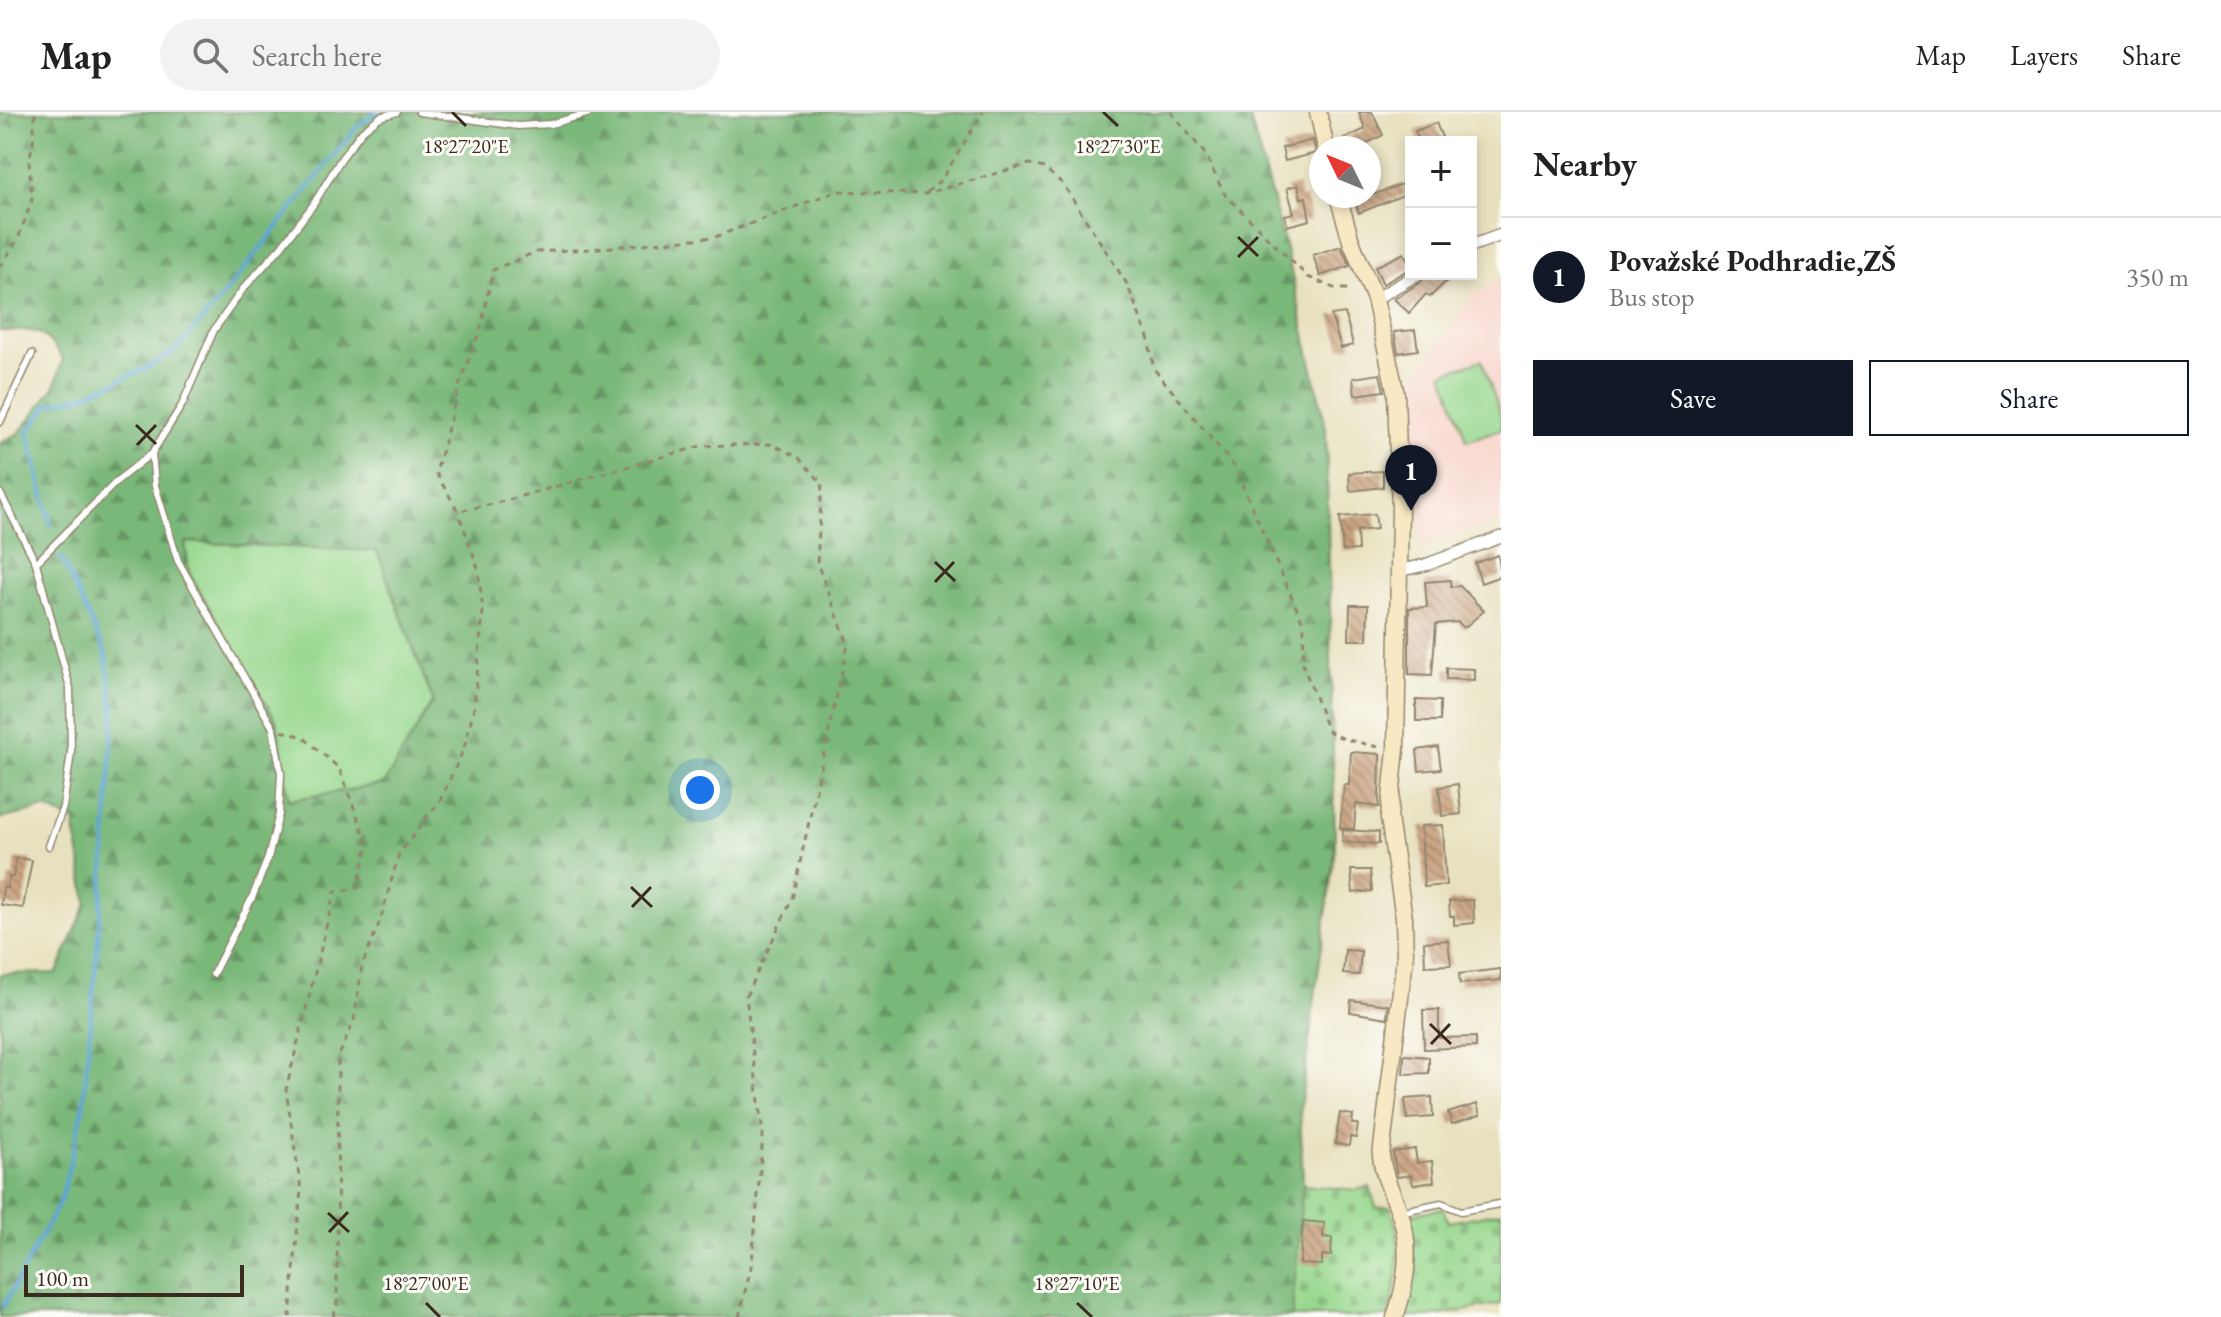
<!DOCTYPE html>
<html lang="en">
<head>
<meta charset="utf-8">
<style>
	body { margin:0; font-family:"EB Garamond",serif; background:#f2f2f2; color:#222 }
	.controls { position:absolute; right:24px; top:24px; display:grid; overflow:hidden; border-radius:0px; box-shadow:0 4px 12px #0003 }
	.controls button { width:72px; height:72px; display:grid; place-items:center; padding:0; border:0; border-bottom:2px solid #e0e0e0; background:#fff; color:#222; font:40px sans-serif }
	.compass { position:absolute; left:1309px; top:24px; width:72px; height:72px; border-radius:50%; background:#fff; box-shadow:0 4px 12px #0003; rotate:313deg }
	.scale { position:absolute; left:24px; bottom:20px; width:220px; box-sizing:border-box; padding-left:8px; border:4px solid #3b2a1e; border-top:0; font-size:22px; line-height:28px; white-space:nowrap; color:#3b2a1e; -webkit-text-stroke:6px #fdfcf7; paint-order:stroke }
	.you { position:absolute; left:700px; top:678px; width:28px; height:28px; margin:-20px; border:6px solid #fff; border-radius:50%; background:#1a73e8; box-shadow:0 0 0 12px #1a73e833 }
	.badge { display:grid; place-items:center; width:52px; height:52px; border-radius:50%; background:#111827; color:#fff; font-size:26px; font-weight:700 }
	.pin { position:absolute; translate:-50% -66px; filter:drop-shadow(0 2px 4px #0008) }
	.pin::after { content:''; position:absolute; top:42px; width:28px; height:24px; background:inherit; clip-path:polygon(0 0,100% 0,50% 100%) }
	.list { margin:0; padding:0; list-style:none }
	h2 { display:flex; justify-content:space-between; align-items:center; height:104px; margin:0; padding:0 32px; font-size:34px }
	h2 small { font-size:26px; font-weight:400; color:#767676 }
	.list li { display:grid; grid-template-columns:52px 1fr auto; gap:24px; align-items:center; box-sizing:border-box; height:120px; padding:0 32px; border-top:2px solid #e0e0e0 }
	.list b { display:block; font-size:30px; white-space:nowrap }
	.list p { margin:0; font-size:26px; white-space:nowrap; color:#767676 }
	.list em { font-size:26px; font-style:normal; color:#767676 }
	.actions { display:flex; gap:16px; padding:24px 32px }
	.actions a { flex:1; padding:18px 0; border:2px solid #111827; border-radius:0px; text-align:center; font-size:28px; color:#111827 }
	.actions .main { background:#111827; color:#fff }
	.icon { flex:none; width:44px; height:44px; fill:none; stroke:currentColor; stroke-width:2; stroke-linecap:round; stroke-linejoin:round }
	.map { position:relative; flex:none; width:1501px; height:1205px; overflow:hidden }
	header { display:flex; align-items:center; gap:48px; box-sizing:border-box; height:112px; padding:0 40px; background:#fff; border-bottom:2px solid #e0e0e0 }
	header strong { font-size:38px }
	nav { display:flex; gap:44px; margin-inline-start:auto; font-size:28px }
	.search { width:560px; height:72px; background:#f2f2f2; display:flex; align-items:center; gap:20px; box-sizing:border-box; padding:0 28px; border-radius:44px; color:#767676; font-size:30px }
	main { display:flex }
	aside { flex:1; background:#fff }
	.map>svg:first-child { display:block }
	.built { fill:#f7d1c7 }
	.green { fill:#98d88e; stroke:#6a8156; stroke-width:2 }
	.forest { fill:url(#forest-firs); stroke:#5a714c; stroke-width:2; fill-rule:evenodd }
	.cemetery { fill:url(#cemetery-stones); stroke:#6a8156; stroke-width:2 }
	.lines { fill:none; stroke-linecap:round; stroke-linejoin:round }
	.stream { stroke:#5ea5d5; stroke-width:4 }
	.building { fill:url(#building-back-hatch) }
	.lane-casing { stroke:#92866e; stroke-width:9 }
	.street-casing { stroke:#92866e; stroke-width:14 }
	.secondary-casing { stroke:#92866e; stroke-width:19 }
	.path { stroke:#92866e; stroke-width:3; stroke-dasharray:6 6; stroke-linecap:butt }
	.lane { stroke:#fff; stroke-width:6 }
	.street { stroke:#fff; stroke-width:11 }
	.secondary { stroke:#f8e8c3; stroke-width:16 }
	.ticks { fill:none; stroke:#3b2a1e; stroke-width:3 }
	.ticks-label { font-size:20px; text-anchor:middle; fill:#3b2a1e; stroke:#fdfcf7; stroke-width:6; stroke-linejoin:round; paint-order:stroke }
</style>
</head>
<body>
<header>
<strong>Map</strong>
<div class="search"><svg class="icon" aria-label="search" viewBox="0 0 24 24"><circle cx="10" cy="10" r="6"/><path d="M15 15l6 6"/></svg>Search here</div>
<nav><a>Map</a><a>Layers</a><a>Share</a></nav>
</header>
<main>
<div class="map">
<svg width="1501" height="1205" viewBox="0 0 1501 1205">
	<defs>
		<pattern id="forest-firs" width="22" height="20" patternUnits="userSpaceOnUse" patternTransform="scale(2)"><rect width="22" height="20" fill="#7ab879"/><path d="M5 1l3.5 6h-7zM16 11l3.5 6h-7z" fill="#659663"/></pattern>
		<pattern id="cemetery-stones" width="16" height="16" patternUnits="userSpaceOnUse" patternTransform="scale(2)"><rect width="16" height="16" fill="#98d88e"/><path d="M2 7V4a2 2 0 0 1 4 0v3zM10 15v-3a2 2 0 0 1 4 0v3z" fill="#84ba7a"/></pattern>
		<pattern id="building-back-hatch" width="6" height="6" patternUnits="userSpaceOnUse" patternTransform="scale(2)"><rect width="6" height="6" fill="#c9a07e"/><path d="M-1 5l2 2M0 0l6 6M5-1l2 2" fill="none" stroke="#a48367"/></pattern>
	</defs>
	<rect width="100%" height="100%" fill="#fdfcf7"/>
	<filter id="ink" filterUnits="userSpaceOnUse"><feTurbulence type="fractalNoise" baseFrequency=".0125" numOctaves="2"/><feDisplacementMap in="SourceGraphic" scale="16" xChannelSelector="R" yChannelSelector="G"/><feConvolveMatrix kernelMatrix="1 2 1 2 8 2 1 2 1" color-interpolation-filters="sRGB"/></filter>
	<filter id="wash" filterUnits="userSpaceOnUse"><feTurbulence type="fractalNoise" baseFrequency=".006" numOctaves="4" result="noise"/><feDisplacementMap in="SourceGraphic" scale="32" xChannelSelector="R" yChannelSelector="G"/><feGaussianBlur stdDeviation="1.8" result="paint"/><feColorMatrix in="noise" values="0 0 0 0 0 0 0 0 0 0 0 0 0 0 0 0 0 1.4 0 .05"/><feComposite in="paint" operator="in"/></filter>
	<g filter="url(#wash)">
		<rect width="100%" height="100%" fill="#e8e1bf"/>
		<!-- built -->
		<polygon class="built" points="1501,166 1501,409 1420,431 1409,275 1471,184"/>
		<!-- green -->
		<g class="green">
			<polygon points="1482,248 1501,304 1501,317 1467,329 1443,261"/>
			<polygon points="185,430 377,439 433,589 384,673 289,688 277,610 189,461"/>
		</g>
		<!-- forest -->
		<path class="forest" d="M 0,0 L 1248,0 L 1285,133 L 1326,316 L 1335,736 L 1300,996 L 1303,1073 L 1292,1205 L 0,1205 L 0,862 L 57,861 L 87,791 L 74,709 L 46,696 L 0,707 L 0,331 L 19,321 L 55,274 L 63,247 C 41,214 38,218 0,219 ZM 185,430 L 377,439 L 433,589 L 384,672 L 289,688 L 277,610 L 189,461 Z"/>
		<!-- cemetery -->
		<g class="cemetery">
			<path d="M 1303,1073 L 1356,1078 L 1370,1075 L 1376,1096 L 1390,1095 C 1405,1131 1398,1168 1388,1205 L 1292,1205 Z"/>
			<path d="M 1443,1096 L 1448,1110 L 1501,1100 L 1501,1192 L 1429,1205 L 1404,1205 C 1416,1169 1416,1140 1408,1103 Z"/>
		</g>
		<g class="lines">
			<!-- stream -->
			<g class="stream">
				<polyline points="51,413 28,320 49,292 79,285 143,258 175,239 213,196 356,16 376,0"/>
				<polyline points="3,1195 61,1088 83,997 104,759 114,599 105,540 61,445"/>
			</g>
		</g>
		<g id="blocks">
			<!-- building -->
			<g class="building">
				<polygon points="1359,0 1372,0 1383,23 1358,36 1337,36 1336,31 1365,17"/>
				<polygon points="1436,11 1444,30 1420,30 1415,19"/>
				<polygon points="1313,28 1316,41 1285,49 1282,36"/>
				<polygon points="1402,72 1406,82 1359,101 1352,84 1370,84"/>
				<polygon points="1298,73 1301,86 1306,85 1310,108 1287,114 1285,103 1294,101 1287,76"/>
				<polygon points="1341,134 1350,154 1320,164 1313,143"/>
				<polygon points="1404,141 1411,156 1383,172 1375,155"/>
				<polygon points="1426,162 1454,162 1430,185 1426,182 1409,201 1394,187 1422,169"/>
				<polygon points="1345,201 1353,233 1341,236 1331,203"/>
				<polygon points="1415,218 1418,238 1398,241 1394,220"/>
				<polygon points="1380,262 1384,279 1355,283 1353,266"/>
				<polygon points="1383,359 1383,375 1350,379 1349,361"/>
				<polygon points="1375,402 1377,417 1357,419 1358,438 1343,439 1340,405"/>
				<polygon points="1498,443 1501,464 1481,471 1475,451"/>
				<polygon points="1450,468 1451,475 1460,474 1484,499 1464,516 1458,510 1436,512 1432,563 1409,562 1409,496 1427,495 1425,470"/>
				<polygon points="1350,493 1368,493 1367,528 1349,528"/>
				<polygon points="1446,556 1474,557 1474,568 1446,567"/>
				<polygon points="1416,588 1440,589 1440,609 1416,609"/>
				<polygon points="1438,635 1441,657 1419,659 1417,638"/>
				<polygon points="1351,640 1380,642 1379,695 1356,692 1354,717 1340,716 1344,673 1349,673"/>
				<polygon points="1458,672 1461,702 1442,704 1439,675"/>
				<polygon points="1443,713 1446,773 1424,775 1421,714"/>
				<polygon points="1343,718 1379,720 1379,732 1342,730"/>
				<polygon points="16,746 32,748 23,796 1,793 3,775 7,776 9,765 13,765"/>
				<polygon points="1351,758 1370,758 1372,779 1353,781"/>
				<polygon points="1473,788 1474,811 1454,813 1454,804 1450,804 1449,789"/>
				<polygon points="1448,828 1451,853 1425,854 1424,830"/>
				<polygon points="1345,838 1361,839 1359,863 1343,862"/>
				<polygon points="1501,857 1501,868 1460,872 1459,862"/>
				<polygon points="1351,888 1388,893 1387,906 1350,900"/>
				<polygon points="1423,898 1439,898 1439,926 1476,925 1476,935 1424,937"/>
				<polygon points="1404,943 1429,945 1429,961 1403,962"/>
				<polygon points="1432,985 1433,1005 1407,1007 1405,987"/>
				<polygon points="1477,992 1480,1003 1452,1012 1448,1001"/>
				<polygon points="1340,1001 1353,1003 1352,1012 1358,1012 1356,1026 1350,1025 1349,1034 1335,1032"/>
				<polygon points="1415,1037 1417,1051 1432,1049 1434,1070 1413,1073 1411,1063 1397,1065 1393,1040"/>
				<polygon points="1303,1109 1324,1111 1323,1125 1332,1126 1331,1144 1322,1143 1322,1153 1300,1152"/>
			</g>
		</g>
	</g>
	<g filter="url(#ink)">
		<use href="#blocks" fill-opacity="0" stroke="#92866e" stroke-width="2"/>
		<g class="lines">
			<!-- lane casing -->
			<g class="lane-casing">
				<g id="lane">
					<polyline points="419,0 518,14 551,12 593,0"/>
					<polyline points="0,310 32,242"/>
					<polyline points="0,381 36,451"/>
					<polyline points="49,734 63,695 71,641 70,576 36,451 118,368 152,341"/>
					<polyline points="213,862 252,786 268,746 279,702 281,661 273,616 178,449 155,374 152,341 182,293 214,218 243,177 281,135 313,93 341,47 362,19 380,5 397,0"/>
					<polyline points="1400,1100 1441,1091 1461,1099 1499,1092"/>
				</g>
			</g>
			<!-- street casing -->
			<g class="street-casing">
				<g id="street">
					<polyline points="1471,134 1501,123"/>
					<polyline points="1375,187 1418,162"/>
					<polyline points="1398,459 1425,453 1501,425"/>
				</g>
			</g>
			<!-- secondary casing -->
			<g class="secondary-casing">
				<g id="secondary">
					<polyline points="1318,0 1326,36"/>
					<path d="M 1338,84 L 1351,129 L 1375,187 L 1396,282 L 1400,397 L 1396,637 L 1389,706 L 1404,806 L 1405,845 L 1381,1044 C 1383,1064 1392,1080 1399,1099 C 1412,1132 1407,1172 1395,1205"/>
				</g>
			</g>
			<!-- path -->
			<g class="path">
				<polyline points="1171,0 1206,43 1223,80 1263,121 1308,165 1336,177 1353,177"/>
				<polyline points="927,80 942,67 983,0"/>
				<polyline points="0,155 18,127 32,88 29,48 33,32 35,0"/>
				<polyline points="282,619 303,625 339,656 368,733 357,777 335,779 286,978 301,1077 290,1205"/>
				<polyline points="333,1205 337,1193 338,946 354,909 362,854 380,809 399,742 440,689 464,636 474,596 483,498 478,456 458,399"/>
				<polyline points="739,1205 752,1151 763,1023 746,884 792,787 848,532 817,451 822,371 798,345 772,332 701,334 493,392 458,399 436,361 460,271 481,215 493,158 536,140 591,137 715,125 837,79 924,82 1029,52 1044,56 1063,72 1127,172 1148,225 1154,257 1234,354 1304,513 1303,553 1328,619 1344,627 1383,636"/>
			</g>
			<!-- lane -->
			<use href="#lane" class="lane"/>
			<!-- street -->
			<use href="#street" class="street"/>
			<!-- secondary -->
			<use href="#secondary" class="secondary"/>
		</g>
	</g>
	<!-- ticks -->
	<path class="ticks" d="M 452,0 L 466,14M 1103,0 L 1118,14M 1238,125 L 1258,144M 1238,145 L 1258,125M 136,313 L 156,332M 137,333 L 156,313M 935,450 L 955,469M 935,470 L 954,450M 631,775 L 652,795M 632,795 L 651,775M 1430,912 L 1451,932M 1431,932 L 1450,912M 328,1101 L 349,1120M 329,1120 L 348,1100M 426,1191 L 440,1205M 1077,1191 L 1092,1205"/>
	<g class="ticks-label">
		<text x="466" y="41">18°27'20"E</text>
		<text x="1118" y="41">18°27'30"E</text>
		<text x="426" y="1178">18°27'00"E</text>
		<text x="1077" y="1178">18°27'10"E</text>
	</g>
</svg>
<div class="controls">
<button>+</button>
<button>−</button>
</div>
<svg class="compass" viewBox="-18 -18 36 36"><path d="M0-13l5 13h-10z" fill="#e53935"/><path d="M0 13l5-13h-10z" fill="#767676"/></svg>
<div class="scale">100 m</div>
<div class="you"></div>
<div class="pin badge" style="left:1411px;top:399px">1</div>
</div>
<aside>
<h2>Nearby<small></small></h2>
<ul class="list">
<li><span class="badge">1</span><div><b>Považské Podhradie,ZŠ</b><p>Bus stop</p></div><em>350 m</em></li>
</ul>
<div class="actions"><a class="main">Save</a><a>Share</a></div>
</aside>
</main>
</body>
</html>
